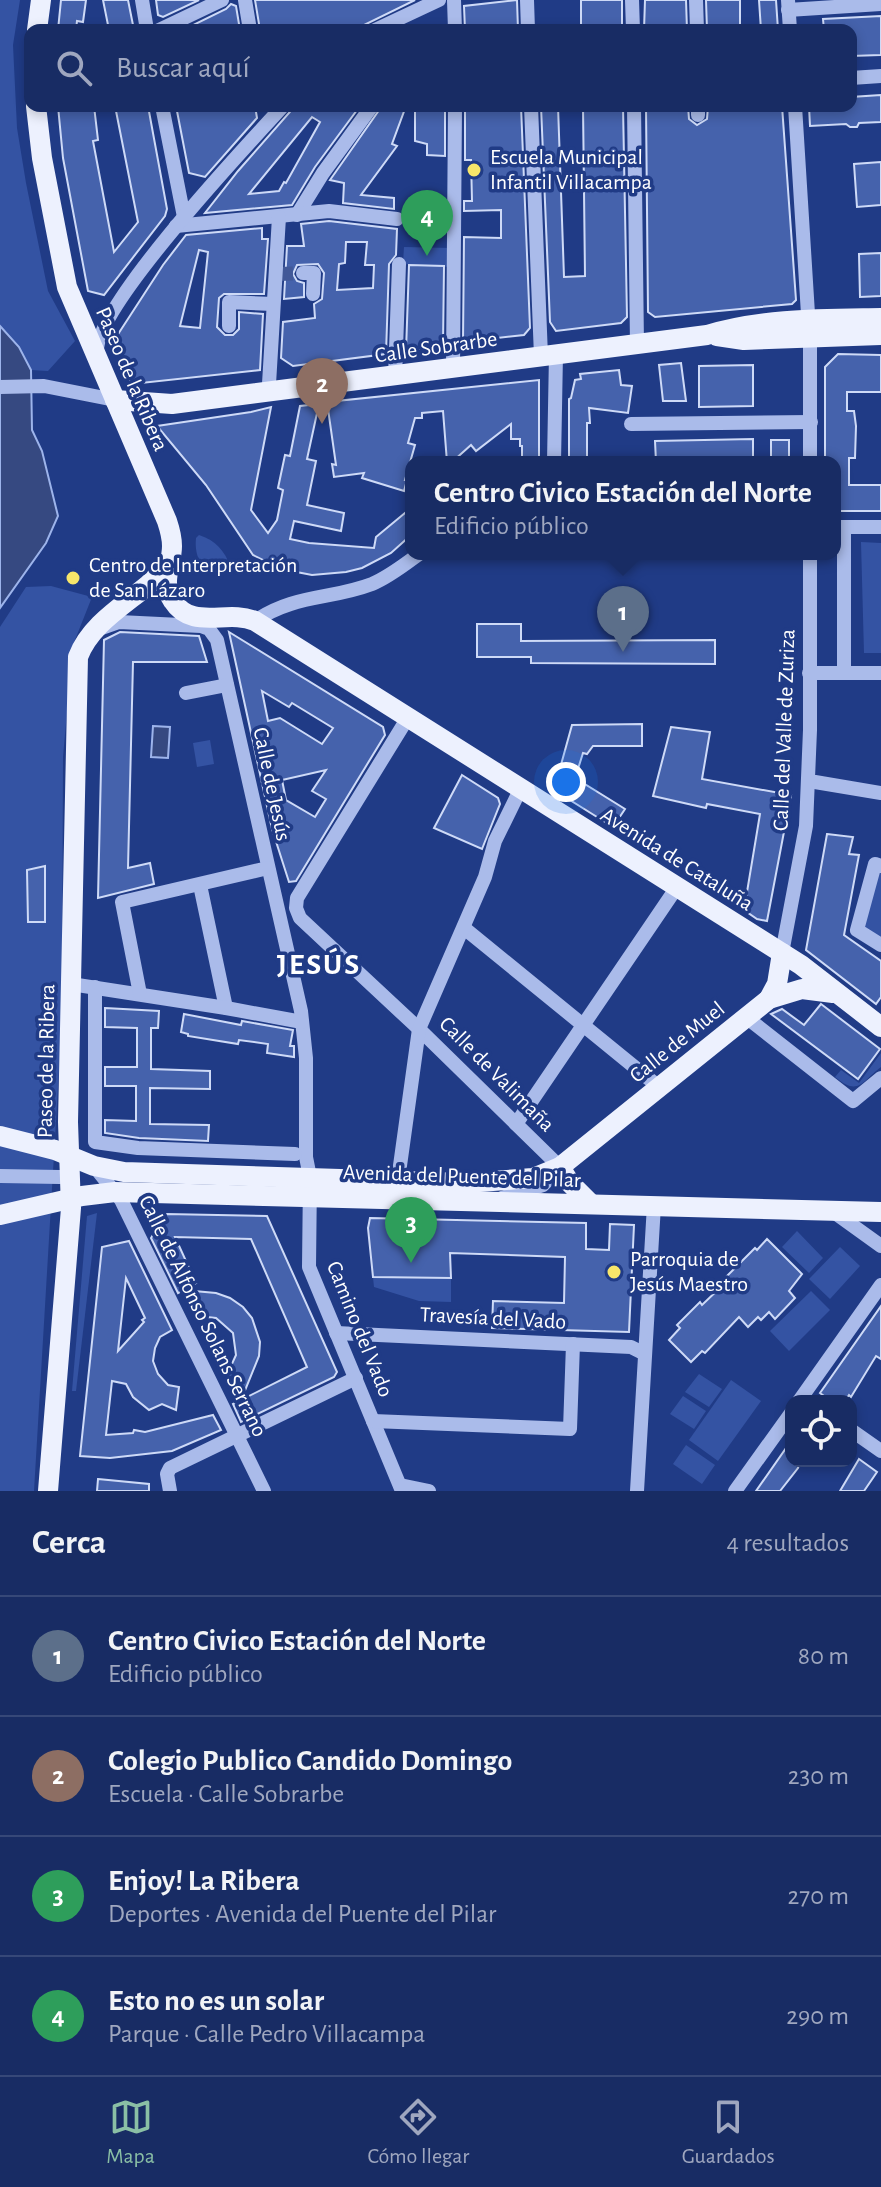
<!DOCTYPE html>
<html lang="es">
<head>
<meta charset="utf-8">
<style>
	body { margin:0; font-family:"Alegreya Sans",sans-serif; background:#21346a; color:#f1f3f6 }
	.controls { position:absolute; right:24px; bottom:24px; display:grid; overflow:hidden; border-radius:16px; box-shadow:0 4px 12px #0003 }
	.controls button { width:72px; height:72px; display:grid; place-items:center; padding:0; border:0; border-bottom:2px solid #364878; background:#182c64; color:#f1f3f6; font:40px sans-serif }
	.you { position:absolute; left:566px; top:782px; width:28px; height:28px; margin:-20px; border:6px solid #fff; border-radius:50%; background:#1a73e8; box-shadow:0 0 0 12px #1a73e833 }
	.badge { display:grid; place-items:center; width:52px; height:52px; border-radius:50%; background:#8abfa5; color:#fff; font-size:26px; font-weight:700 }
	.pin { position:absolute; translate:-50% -66px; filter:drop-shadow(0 2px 4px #0008) }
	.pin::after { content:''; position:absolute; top:42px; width:28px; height:24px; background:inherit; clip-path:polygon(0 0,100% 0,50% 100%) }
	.popup { position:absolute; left:405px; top:456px; width:436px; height:104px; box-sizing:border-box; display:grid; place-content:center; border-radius:16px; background:#182c64; filter:drop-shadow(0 2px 6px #0005); font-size:26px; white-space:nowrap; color:#9fa7bf }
	.popup b { font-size:30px; color:#f1f3f6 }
	.popup::after { content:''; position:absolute; left:50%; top:100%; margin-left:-16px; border:16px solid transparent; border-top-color:#182c64 }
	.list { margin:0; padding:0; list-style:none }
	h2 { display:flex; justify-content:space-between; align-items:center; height:104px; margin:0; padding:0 32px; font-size:34px }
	h2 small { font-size:26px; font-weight:400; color:#9fa7bf }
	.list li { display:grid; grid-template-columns:52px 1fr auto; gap:24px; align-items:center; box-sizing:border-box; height:120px; padding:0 32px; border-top:2px solid #364878 }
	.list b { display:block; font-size:30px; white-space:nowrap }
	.list p { margin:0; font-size:26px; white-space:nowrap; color:#9fa7bf }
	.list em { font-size:26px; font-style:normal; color:#9fa7bf }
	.icon { flex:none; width:44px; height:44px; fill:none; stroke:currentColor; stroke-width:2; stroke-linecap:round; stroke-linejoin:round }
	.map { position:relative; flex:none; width:881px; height:1491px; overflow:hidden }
	.search { position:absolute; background:#182c64; box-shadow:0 4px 12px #0003; left:24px; right:24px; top:24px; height:88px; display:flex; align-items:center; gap:20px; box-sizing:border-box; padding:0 28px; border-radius:16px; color:#9fa7bf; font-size:30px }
	.sheet { height:584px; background:#182c64 }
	nav { display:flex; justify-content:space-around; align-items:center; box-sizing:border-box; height:112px; border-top:2px solid #364878; background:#182c64; font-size:22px; color:#9fa7bf }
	nav a { display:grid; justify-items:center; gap:4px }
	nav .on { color:#8abfa5 }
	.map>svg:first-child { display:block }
	.green { fill:#3453a3 }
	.water { fill:#364981; stroke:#9db4eb; stroke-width:2 }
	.building { fill:#4562ac; stroke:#cedaf7; stroke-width:2; fill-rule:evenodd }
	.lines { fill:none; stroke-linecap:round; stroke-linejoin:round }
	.minor-tunnel { stroke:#415898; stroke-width:14; stroke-dasharray:14 7; stroke-linecap:butt }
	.minor { stroke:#aabbea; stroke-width:14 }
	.major { stroke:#edf1fe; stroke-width:20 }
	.poi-dot { fill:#f7e66a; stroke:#203b86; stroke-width:3 }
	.labels { text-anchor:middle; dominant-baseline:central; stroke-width:7; stroke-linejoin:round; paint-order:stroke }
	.poi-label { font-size:22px; fill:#fff; stroke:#203b86; text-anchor:start }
	.street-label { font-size:22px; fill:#fff; stroke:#203b86 }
	.district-label { font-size:30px; font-weight:bold; letter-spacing:2px; fill:#fff; stroke:#203b86 }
</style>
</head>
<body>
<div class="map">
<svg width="881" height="1491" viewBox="0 0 881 1491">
	<rect width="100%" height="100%" fill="#203b86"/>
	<!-- green -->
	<g class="green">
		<polygon points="0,0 20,0 13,45 17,128 26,183 48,291 75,341 48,371 31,370 19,347 0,326"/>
		<polygon points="404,247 452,248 451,267 403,264"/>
		<path d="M 199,535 C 215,540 225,551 230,566 L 225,574 C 203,576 194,558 196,538 Z"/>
		<polygon points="861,542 881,543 881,653 864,653"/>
		<polygon points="51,586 92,597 73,645 63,757 62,1020 34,1491 0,1491 0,627 26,587"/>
		<polygon points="210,740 214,764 197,767 193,743"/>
		<polygon points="881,860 881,941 859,928"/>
		<path d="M 881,1053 L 881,1067 C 862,1081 859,1097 835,1077 L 841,1070 L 859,1083 Z"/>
		<polygon points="97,1213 76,1391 72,1391 87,1216"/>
		<polygon points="370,1218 451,1219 451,1302 419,1301 374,1287 368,1228"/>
		<polygon points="797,1231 823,1258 809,1273 782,1247"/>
		<polygon points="840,1247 860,1266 830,1299 809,1279"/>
		<polygon points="811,1291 830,1310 789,1351 770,1331"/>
		<polygon points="699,1374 722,1389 709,1407 685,1392"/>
		<polygon points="731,1380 761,1401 718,1461 689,1440"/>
		<polygon points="683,1396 706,1411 694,1429 670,1414"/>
		<polygon points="686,1445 715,1465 702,1484 673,1464"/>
	</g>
	<!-- water -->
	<g class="water">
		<polygon points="0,326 19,347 31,370 32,430 42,451 58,516 46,543 0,608"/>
		<polygon points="153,726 170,727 168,758 151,757"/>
	</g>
	<!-- building -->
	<g class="building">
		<polygon points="61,0 86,0 83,22 77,21 76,30 58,30"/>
		<polygon points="103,0 128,0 134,30 109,30"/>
		<polygon points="156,0 199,0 163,17 158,15"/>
		<polygon points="255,0 415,0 354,30 260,30"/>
		<polygon points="517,0 518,30 465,30 464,6"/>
		<rect x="581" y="0" width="41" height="30"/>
		<polygon points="645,0 686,0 687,30 644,30"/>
		<polygon points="706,0 740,0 740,30 707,30"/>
		<polygon points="759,0 776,0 778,30 761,30"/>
		<polygon points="231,4 236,6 240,30 193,30 187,28 226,9"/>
		<polygon points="881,16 881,55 851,56 851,30 824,30 823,19"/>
		<polygon points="881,95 881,122 859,123 857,127 850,127 846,124 810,126 809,106 851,106 851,97"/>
		<polygon points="58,106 94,106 98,140 93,141 114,252 138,222 115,106 148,106 167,209 165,216 104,295 88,291 63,158"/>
		<polygon points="176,106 255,106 257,118 205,177 189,173"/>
		<path d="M 295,106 L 360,106 L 315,167 L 292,205 L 205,213 L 238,171 ZM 312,117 L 320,122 L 286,183 L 284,182 L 279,191 L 249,194 Z"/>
		<polygon points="382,106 406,106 392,144 397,146 361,195 394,198 394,209 343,203 344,183 330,180"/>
		<polygon points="415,106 445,106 445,156 427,155 427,144 415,141"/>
		<polygon points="465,106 521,106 530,328 524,335 463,342 464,237 501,238 501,210 464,211 464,201 472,201 471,160 465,160"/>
		<polygon points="541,106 558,106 564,277 585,276 583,106 623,106 627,317 621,323 556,331 550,322"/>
		<polygon points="646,106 688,106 689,119 697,125 707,119 708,106 782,106 796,300 792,304 655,317 648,312"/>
		<polygon points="881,162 881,205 857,207 854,164"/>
		<path d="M 329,221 L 397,229 L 396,255 L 389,264 L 386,354 L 293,366 L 281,358 L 283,322 L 315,318 L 314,304 L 322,299 L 324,273 L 318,264 L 297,265 L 293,274 L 297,281 L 304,283 L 304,297 L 284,299 L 287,246 L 304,246 L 301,224 ZM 346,242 L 367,242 L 365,265 L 374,265 L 373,288 L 337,290 L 339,264 L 345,263 Z"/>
		<path d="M 262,228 L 262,239 L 268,239 L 264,294 L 224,294 L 219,298 L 217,327 L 225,335 L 233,335 L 239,329 L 239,312 L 263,314 L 260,370 L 132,384 L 111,345 L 163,265 L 186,235 ZM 199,250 L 208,252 L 200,328 L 180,326 Z"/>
		<polygon points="881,253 881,296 860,297 859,254"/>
		<polygon points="409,265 444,266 443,345 406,351"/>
		<polygon points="838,354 881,355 881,392 847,392 847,411 854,411 856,426 855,458 849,458 849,485 881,485 881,511 835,511 835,462 825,462 825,367"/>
		<polygon points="681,363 686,401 663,401 659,365"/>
		<polygon points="753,365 753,406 699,407 699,366"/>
		<polygon points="619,370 621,385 632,386 628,413 589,408 590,423 587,423 587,462 569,462 569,399 571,398 575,380 581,379 580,374"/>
		<polygon points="539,380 539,462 522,462 522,446 520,446 520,439 511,439 511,424 476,451 471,445 452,462 447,462 443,411 422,413 422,418 415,418 408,443 415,445 405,480 407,480 404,491 362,478 364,473 334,477 332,464 336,465 327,402"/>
		<polygon points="319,404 307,459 316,461 307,505 344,513 341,531 294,521 290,539 309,543 374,548 376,537 411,508 411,535 391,553 362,568 346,572 312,575 281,569 253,555 206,485 157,426 251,412 271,407 251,510 268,533 277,520 283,490 278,488 285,455 290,456 300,406"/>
		<polygon points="753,439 753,462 656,462 655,441"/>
		<rect x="771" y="440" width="18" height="22"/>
		<polygon points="477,624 521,624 521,641 715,640 715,664 531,663 531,657 477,657"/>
		<polygon points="120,632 199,636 207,662 133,662 128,868 150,863 154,884 98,898 104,640"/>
		<path d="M 229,632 L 383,727 L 385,735 L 296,881 L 289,882 L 272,829 ZM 262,691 L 289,707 L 292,703 L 333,728 L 322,744 L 280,718 L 268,721 ZM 326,770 L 312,791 L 326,799 L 315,817 L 286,800 L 282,780 Z"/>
		<polygon points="642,724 642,746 593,746 587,754 583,753 577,772 582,773 580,781 625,809 613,827 554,790 572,725"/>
		<polygon points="671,727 710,732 702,779 791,795 767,921 757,919 744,910 760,814 707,804 706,808 653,796"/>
		<polygon points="462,775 498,798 500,804 482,849 434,828"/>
		<polygon points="827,834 853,837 849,854 859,855 844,935 881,961 881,997 876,1004 806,950"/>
		<polygon points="45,866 45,922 28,922 27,870"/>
		<polygon points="821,1004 880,1049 858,1079 771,1014 782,1009 804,1025"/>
		<polygon points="105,1008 159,1011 158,1028 151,1028 151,1069 210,1071 210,1089 150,1088 150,1124 209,1125 208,1141 139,1138 105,1133 105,1120 136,1121 136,1086 105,1086 105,1067 137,1067 137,1028 105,1027"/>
		<polygon points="184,1014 241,1025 242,1021 293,1030 290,1046 294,1046 294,1057 267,1053 268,1044 239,1040 238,1044 188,1036 188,1034 181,1032"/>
		<polygon points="166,1214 267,1216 337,1372 334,1377 241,1422 233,1404 307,1367 251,1239 175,1237 196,1283 178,1293 151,1238"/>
		<polygon points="370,1218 586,1223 586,1249 609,1250 610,1224 634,1225 629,1332 492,1328 493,1301 564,1303 565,1257 450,1253 451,1278 373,1277 368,1228"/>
		<polygon points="767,1239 802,1274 789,1291 795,1298 775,1319 769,1312 761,1320 758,1317 748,1327 739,1317 705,1353 702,1351 691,1362 669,1340 680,1328 677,1325 700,1302 702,1305 725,1283 723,1280 755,1248 757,1250"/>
		<path d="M 129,1241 L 172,1330 L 160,1337 L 155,1348 L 153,1361 L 158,1374 L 168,1385 L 179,1387 L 176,1410 L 162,1404 L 149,1410 L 133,1397 L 126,1384 L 112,1381 L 106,1435 L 133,1433 L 134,1430 L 145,1432 L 213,1415 L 221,1430 L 172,1451 L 110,1458 L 80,1456 L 102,1247 ZM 126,1278 L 145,1318 L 142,1320 L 144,1322 L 118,1351 Z"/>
		<polygon points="194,1291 216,1293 230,1298 243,1307 252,1318 260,1342 259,1356 244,1393 225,1372 231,1366 236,1355 233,1333 216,1318 198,1316"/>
		<polygon points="881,1306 881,1359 876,1356 851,1397 849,1395 845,1401 831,1401 820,1393"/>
		<polygon points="791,1441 791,1461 800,1461 798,1468 780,1491 756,1491"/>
		<polygon points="859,1459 877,1472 864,1491 840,1491"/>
		<polygon points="98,1479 149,1484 149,1491 97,1491"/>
	</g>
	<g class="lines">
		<!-- minor-tunnel -->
		<polyline class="minor-tunnel" points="279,274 303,273"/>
		<!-- minor -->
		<g class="minor">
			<polyline points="142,0 147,30"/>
			<polyline points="245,0 250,30"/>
			<polyline points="454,0 455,30"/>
			<polyline points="527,0 528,30"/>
			<polyline points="632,0 633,30"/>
			<polyline points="696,0 697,30"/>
			<polyline points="788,0 790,30"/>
			<polyline points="788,10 881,4"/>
			<polyline points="159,30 222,0"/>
			<polyline points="375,30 439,0"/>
			<polyline points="851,78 881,76"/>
			<polyline points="162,106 184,217"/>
			<polyline points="531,106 541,356"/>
			<polyline points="634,106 637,344"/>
			<polyline points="698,106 698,115"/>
			<polyline points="795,106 810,346 810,462"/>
			<polyline points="297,215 323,173 372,106"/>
			<polyline points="176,226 329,211 397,219"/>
			<polyline points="303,273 314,273 313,294"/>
			<polyline points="229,326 229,302 273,304"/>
			<path d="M 97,352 C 95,307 247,145 283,106"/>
			<polyline points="453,369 455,106"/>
			<polyline points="395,377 399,264"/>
			<polyline points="269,384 279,217"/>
			<polyline points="0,387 44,386 115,400"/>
			<polyline points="631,424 811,422"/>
			<polyline points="554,462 556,354"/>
			<polyline points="837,527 881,527"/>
			<polyline points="844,527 844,673"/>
			<path d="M 255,621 C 295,594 330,600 372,584 C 389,577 404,565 419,554"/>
			<polyline points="102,628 119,622 201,626 209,629 217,640 301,1011 306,1058 306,1157 310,1177 309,1267 402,1491"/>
			<polyline points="809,673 881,673"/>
			<polyline points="186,693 227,685"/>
			<polyline points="407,719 297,898 296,908 300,918 419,1029 560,1167 543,1185 502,1198"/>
			<polyline points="815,782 881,793"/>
			<polyline points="881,866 875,864 857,930 881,945"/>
			<polyline points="200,885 226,1008"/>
			<polyline points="464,928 659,1087"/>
			<polyline points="782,953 806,826 810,730 810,554"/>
			<polyline points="71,984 226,1008 302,1022"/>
			<polyline points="95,987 95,1142 138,1148 295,1154"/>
			<polyline points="140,994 122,902 268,868"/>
			<polyline points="746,1017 853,1101 881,1078"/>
			<polyline points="516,1124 677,887"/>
			<polyline points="94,1166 121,1200 264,1491"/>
			<polyline points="0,1176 60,1177"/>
			<polyline points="398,1180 419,1029 485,877 495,841 521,788"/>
			<polyline points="831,1210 881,1246"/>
			<polyline points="336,1333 631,1347 645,1354"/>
			<polyline points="799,1401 881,1285"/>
			<polyline points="373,1421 570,1429 573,1344"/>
			<polyline points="851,1430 881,1451"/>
			<polyline points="400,1485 429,1491"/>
			<polyline points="170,1491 167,1474 170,1468 356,1378"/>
			<polyline points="637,1491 654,1205"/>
			<polyline points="735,1491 791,1413"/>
		</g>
		<!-- major -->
		<g class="major">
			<polyline points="37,30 41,0"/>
			<path d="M 36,106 L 42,158 L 67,287 L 167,521 C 170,530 172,537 172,546 C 172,566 160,582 173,601 C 192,631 227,609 255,621 L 801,965 L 881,1027"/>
			<polyline points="717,336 744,340 881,335"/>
			<path d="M 115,400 L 172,404 L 707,335 C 763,318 823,319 881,318"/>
			<polyline points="769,999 777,984 782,953"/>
			<polyline points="0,1136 55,1150 94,1166 124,1172 466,1183 533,1178 560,1167 769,999 802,989 833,993"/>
			<polyline points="560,1167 570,1183 591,1204"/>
			<polyline points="0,1215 82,1196 115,1192 881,1212"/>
			<path d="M 48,1491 L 71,1208 L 68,1122 L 78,657 C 90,625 123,606 148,585 C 156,578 163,569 169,561"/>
		</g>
	</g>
	<!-- markers -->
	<g class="poi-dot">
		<circle cx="474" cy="170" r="8"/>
		<circle cx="73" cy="578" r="8"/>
		<circle cx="614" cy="1272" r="8"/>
	</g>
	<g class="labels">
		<!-- poi labels -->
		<g class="poi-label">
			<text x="490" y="157">Escuela Municipal<tspan x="490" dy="25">Infantil Villacampa</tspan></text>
			<text x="89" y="565">Centro de Interpretación<tspan x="89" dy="25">de San Lázaro</tspan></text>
			<text x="630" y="1259">Parroquia de<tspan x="630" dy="25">Jesús Maestro</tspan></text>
		</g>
		<!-- street labels -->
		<g class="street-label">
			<text transform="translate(436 347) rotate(-8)">Calle Sobrarbe</text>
			<text transform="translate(132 379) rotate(67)">Paseo de la Ribera</text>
			<text transform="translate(784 730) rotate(-88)">Calle del Valle de Zuriza</text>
			<text transform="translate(272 784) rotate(78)">Calle de Jesús</text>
			<text transform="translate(677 859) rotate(32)">Avenida de Cataluña</text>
			<text transform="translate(677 1042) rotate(-39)">Calle de Muel</text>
			<text transform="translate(46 1061) rotate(-89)">Paseo de la Ribera</text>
			<text transform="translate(497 1074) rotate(45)">Calle de Valimaña</text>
			<text transform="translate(462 1176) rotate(2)">Avenida del Puente del Pilar</text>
			<text transform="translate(203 1316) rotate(64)">Calle de Alfonso Solans Serrano</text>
			<text transform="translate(493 1318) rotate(3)">Travesía del Vado</text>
			<text transform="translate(360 1329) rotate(68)">Camino del Vado</text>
		</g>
		<!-- district labels -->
		<g class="district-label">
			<text x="319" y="965">JESÚS</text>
		</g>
	</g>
</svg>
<div class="controls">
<button><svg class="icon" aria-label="locate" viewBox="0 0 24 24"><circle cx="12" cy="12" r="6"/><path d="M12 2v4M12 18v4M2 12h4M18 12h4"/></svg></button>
</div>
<div class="you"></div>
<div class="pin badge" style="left:623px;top:652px;background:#5c6f8a">1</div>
<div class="popup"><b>Centro Civico Estación del Norte</b>Edificio público</div>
<div class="pin badge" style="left:322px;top:424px;background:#8d6e63">2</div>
<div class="pin badge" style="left:411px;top:1263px;background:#2e9e5b">3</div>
<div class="pin badge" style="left:427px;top:256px;background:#2e9e5b">4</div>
<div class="search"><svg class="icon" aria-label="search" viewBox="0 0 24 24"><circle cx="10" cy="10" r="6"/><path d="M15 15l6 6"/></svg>Buscar aquí</div>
</div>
<section class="sheet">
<h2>Cerca<small>4 resultados</small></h2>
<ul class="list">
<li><span class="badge" style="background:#5c6f8a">1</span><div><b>Centro Civico Estación del Norte</b><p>Edificio público</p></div><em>80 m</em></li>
<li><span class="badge" style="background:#8d6e63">2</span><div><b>Colegio Publico Candido Domingo</b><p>Escuela · Calle Sobrarbe</p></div><em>230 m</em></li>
<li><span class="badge" style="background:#2e9e5b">3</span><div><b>Enjoy! La Ribera</b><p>Deportes · Avenida del Puente del Pilar</p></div><em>270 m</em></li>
<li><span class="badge" style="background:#2e9e5b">4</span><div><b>Esto no es un solar</b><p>Parque · Calle Pedro Villacampa</p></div><em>290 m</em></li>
</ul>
</section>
<nav>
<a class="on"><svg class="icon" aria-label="map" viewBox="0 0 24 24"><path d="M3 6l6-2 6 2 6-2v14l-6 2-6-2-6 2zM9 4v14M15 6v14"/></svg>Mapa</a>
<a><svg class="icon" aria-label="directions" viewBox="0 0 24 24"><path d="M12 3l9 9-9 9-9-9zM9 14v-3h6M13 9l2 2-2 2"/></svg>Cómo llegar</a>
<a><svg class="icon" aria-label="saved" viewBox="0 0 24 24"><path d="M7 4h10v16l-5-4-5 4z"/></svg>Guardados</a>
</nav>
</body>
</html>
